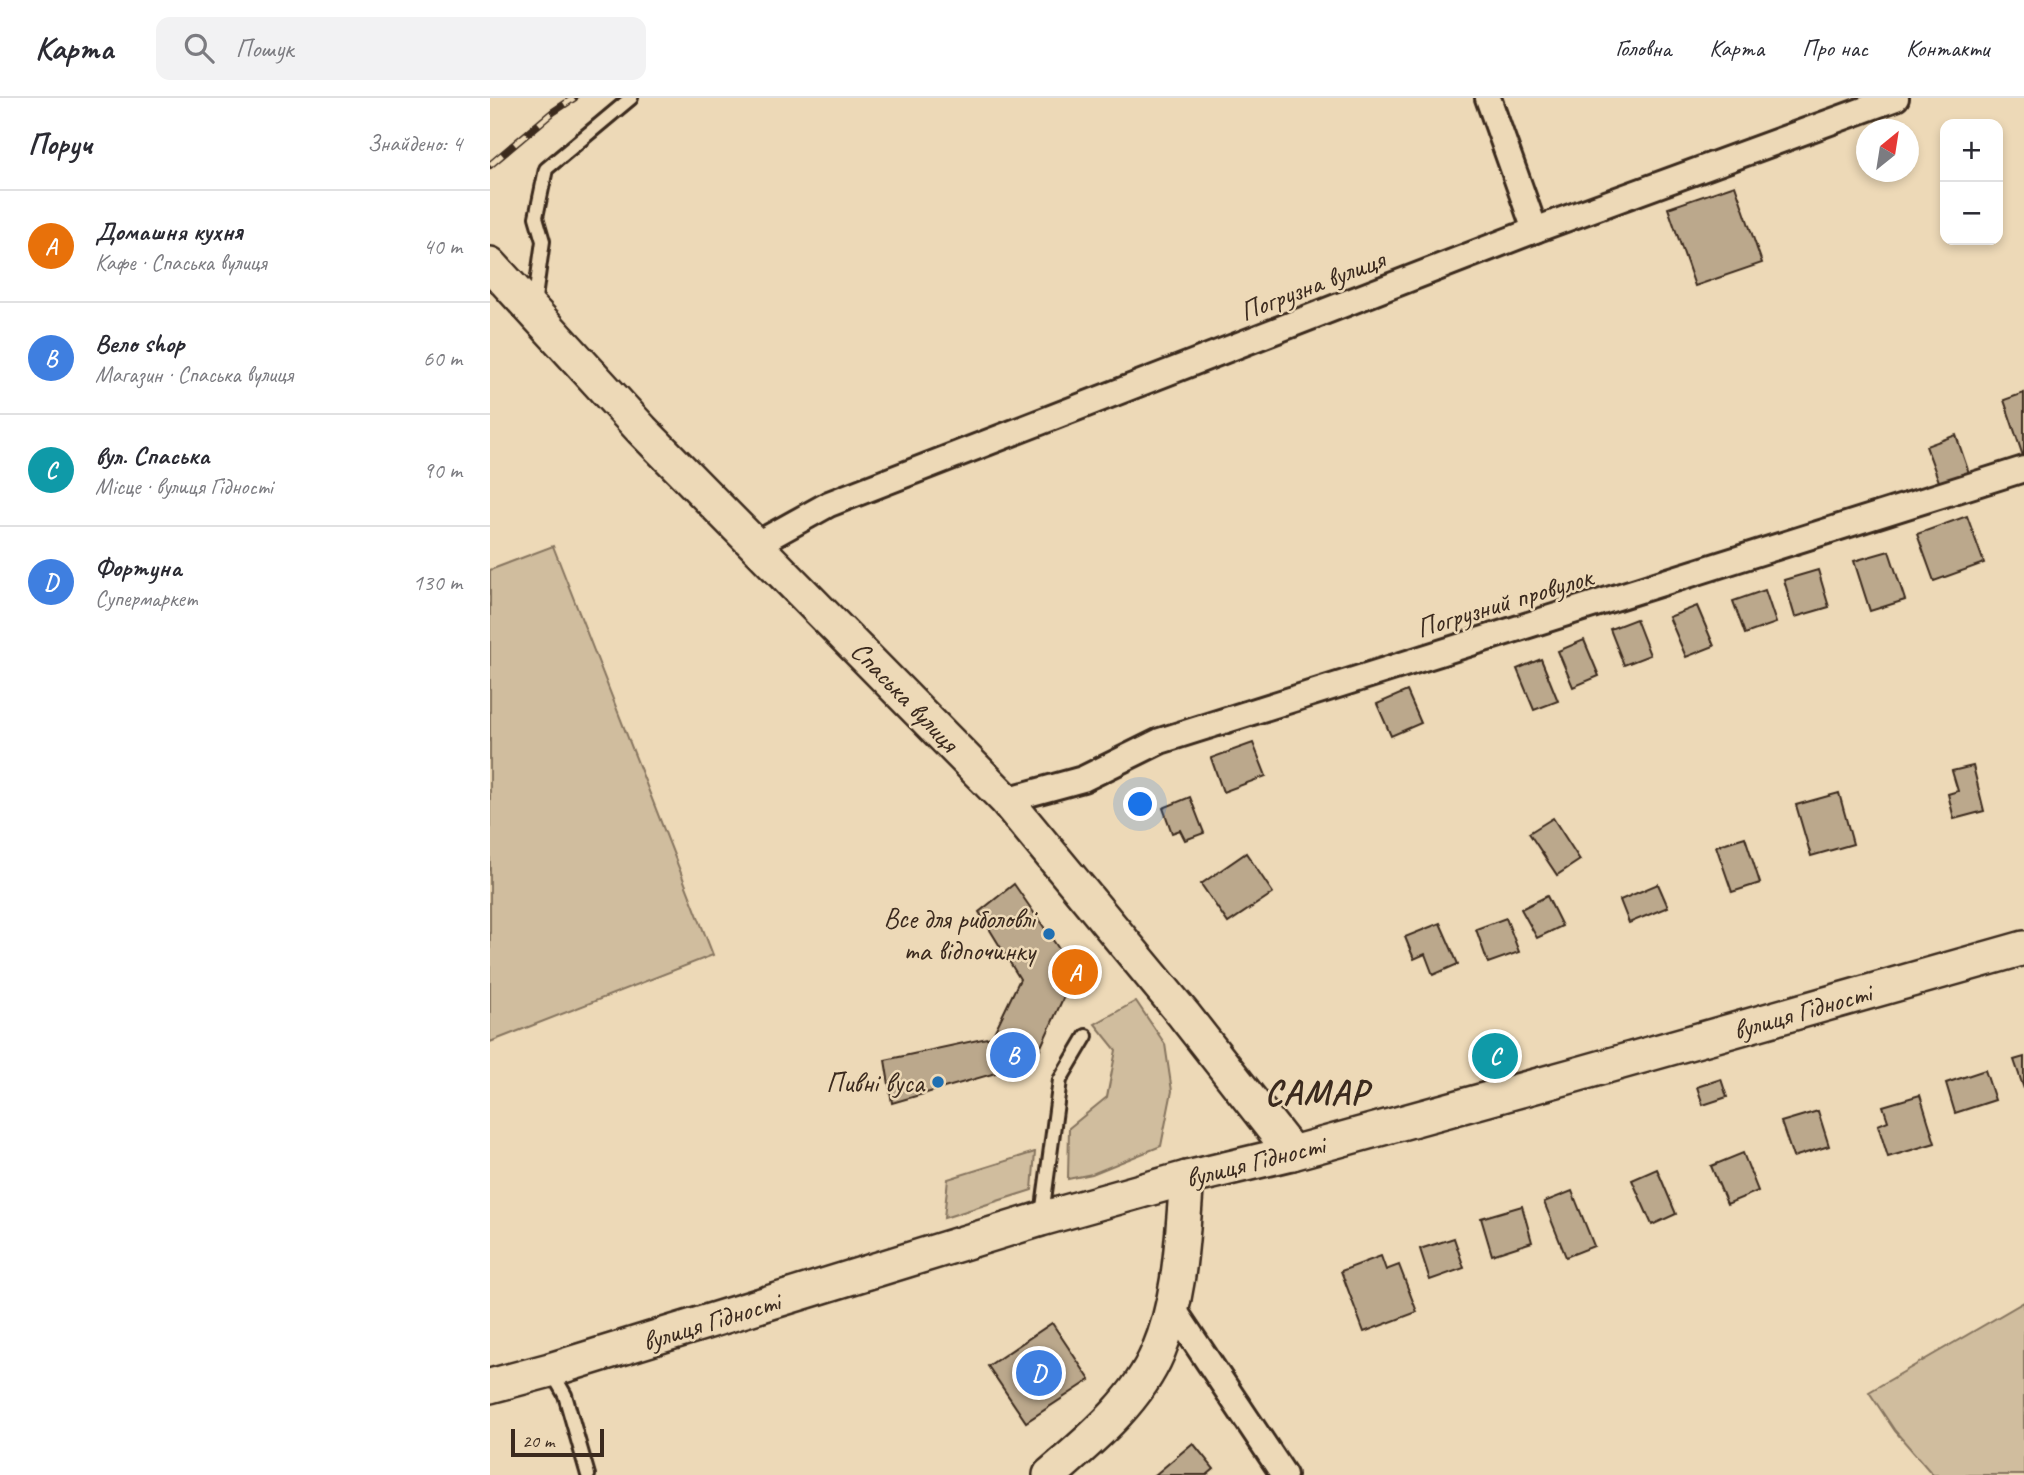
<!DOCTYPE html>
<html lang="uk">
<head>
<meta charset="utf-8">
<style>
	body { margin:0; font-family:Caveat,sans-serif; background:#f2f2f3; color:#2b2b33 }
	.controls { position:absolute; right:21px; top:21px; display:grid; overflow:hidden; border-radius:14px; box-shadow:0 4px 10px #0003 }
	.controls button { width:63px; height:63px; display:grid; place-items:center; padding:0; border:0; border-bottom:2px solid #e1e1e2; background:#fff; color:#2b2b33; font:35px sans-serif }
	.compass { position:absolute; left:1366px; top:21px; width:63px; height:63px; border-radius:50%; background:#fff; box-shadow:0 4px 10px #0003; rotate:30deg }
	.scale { position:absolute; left:21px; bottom:18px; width:93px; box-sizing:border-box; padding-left:7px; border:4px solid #3b2a1e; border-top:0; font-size:19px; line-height:24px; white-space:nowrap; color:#3b2a1e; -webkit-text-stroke:5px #edd9b7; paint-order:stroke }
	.you { position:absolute; left:651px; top:707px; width:24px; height:24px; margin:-18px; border:5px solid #fff; border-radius:50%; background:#1a73e8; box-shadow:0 0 0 10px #1a73e833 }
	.badge { display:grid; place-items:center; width:46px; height:46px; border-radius:50%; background:#0b8043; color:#fff; font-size:23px; font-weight:700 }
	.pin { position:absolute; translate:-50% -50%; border:4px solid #fff; box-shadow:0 2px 7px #0006 }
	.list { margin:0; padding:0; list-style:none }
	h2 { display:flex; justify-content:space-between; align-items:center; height:91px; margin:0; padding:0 28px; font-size:30px }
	h2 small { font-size:23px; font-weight:400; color:#7c7c81 }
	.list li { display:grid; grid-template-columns:46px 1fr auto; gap:21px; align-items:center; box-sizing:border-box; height:112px; padding:0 28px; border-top:2px solid #e1e1e2 }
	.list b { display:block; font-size:26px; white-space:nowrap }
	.list p { margin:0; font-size:23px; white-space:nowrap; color:#7c7c81 }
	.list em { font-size:23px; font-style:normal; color:#7c7c81 }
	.icon { flex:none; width:38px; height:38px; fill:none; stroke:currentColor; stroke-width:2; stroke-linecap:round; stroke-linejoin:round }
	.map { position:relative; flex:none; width:1534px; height:1377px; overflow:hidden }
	header { display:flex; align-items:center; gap:42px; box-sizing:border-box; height:98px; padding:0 35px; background:#fff; border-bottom:2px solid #e1e1e2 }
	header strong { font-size:33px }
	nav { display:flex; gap:38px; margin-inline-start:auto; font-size:24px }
	.search { width:490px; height:63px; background:#f2f2f3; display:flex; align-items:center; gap:18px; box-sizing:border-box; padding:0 24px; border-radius:14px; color:#7c7c81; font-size:26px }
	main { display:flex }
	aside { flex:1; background:#fff }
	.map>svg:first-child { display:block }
	.green { fill:#d0bd9e; stroke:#86745e; stroke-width:2 }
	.building { fill:#bba88c; stroke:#3b2a1e; stroke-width:2 }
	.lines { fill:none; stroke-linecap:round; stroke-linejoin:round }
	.lane-casing { stroke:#3b2a1e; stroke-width:18 }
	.street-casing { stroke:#3b2a1e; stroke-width:30 }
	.secondary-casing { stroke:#3b2a1e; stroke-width:38 }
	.lane { stroke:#edd9b7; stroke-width:12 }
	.street { stroke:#edd9b7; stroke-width:24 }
	.secondary { stroke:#edd9b7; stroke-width:33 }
	.rail-casing { stroke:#3b2a1e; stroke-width:8 }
	.rail { stroke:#edd9b7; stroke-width:5; stroke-dasharray:16; stroke-linecap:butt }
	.poi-dot { fill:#1f6fb2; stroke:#edd9b7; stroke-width:2.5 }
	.labels { text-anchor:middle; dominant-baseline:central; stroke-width:5; stroke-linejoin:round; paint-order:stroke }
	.street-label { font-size:28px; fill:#3b2a1e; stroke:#edd9b7 }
	.poi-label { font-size:28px; fill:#3b2a1e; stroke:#edd9b7; text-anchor:end }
	.district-label { font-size:35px; font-weight:bold; letter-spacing:2px; fill:#3b2a1e; stroke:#edd9b7 }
</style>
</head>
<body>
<header>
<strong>Карта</strong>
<div class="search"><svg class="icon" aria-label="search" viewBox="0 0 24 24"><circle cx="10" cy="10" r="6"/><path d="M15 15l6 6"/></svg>Пошук</div>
<nav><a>Головна</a><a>Карта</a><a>Про нас</a><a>Контакти</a></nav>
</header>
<main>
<aside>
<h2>Поруч<small>Знайдено: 4</small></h2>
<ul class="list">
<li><span class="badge" style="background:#e8710a">A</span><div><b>Домашня кухня</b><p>Кафе · Спаська вулиця</p></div><em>40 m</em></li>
<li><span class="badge" style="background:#3f7fe0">B</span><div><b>Вело shop</b><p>Магазин · Спаська вулиця</p></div><em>60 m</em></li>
<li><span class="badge" style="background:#0f9aa8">C</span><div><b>вул. Спаська</b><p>Місце · вулиця Гідності</p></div><em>90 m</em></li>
<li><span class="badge" style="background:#3f7fe0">D</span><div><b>Фортуна</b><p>Супермаркет</p></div><em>130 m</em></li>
</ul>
</aside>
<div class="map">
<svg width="1534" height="1377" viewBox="0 0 1534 1377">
	<rect width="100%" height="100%" fill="#edd9b7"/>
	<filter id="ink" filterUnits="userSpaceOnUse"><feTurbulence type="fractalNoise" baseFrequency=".0143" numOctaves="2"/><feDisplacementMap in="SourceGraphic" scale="14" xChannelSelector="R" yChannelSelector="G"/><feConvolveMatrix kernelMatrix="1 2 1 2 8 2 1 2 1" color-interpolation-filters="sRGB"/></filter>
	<g filter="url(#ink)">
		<!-- green -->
		<g class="green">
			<polygon points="63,448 223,857 0,944 0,472"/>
			<polygon points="646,903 675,946 682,993 671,1048 602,1076 578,1081 579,1030 617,999 626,952 605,926"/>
			<polygon points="545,1054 542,1092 454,1120 458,1081"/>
			<polygon points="1534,1204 1534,1377 1443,1377 1405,1333 1379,1294"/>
		</g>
		<!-- building -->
		<g class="building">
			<polygon points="1245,87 1272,165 1205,188 1178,110"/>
			<polygon points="1534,295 1534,361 1514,302"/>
			<polygon points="1466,337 1480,378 1451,389 1436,348"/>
			<polygon points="1477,418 1494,465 1444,483 1427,436"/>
			<polygon points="1399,453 1415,502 1380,513 1364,463"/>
			<polygon points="1328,472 1339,509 1305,519 1294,482"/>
			<polygon points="1275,492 1286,525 1255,536 1243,503"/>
			<polygon points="1207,508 1224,548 1196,559 1179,519"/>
			<polygon points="1146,521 1160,557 1134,567 1120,531"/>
			<polygon points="1094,542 1109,578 1083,589 1068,553"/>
			<polygon points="1051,561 1068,603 1044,612 1027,571"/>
			<polygon points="917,593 931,625 901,638 887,606"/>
			<polygon points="763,645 776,678 733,694 721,660"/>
			<polygon points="1483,668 1494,713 1464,721 1458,696 1468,693 1462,673"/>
			<polygon points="1349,695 1363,746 1321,758 1306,707"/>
			<polygon points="700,699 714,735 695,742 690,732 682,735 673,710"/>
			<polygon points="1063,720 1090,762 1067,777 1039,735"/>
			<polygon points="1255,739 1270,785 1242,794 1226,748"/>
			<polygon points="756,755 783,795 738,825 711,786"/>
			<polygon points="524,786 585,874 544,964 402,1005 395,962 502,939 530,881 489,814"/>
			<polygon points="1168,786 1178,809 1139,825 1130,802"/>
			<polygon points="1057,798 1072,828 1047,840 1031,811"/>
			<polygon points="1016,820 1029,854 998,865 986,831"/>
			<polygon points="950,825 968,866 943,877 935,856 924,861 915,839"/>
			<polygon points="1019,946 1023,963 992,970 987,953"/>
			<polygon points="1534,959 1534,991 1524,962"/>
			<polygon points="1495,972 1505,1002 1465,1015 1456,985"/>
			<polygon points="1231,981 1237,999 1213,1007 1207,989"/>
			<polygon points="1430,997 1445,1045 1398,1059 1388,1027 1398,1023 1393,1008"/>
			<polygon points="1328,1013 1339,1048 1303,1059 1291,1024"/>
			<polygon points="1253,1055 1268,1093 1237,1106 1221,1068"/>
			<polygon points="1167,1071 1186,1116 1162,1127 1142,1082"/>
			<polygon points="1082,1093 1104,1148 1076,1159 1054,1104"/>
			<polygon points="1032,1108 1042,1144 1002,1157 991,1120"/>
			<polygon points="964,1140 974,1170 940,1182 930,1151"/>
			<polygon points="891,1158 896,1172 909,1167 927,1214 874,1234 851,1173"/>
			<polygon points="562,1225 600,1282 536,1324 498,1268"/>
			<polygon points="703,1345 724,1371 717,1377 665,1377"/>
		</g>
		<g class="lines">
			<!-- lane casing -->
			<g class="lane-casing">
				<g id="lane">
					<polyline points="44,207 53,143 46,119 56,71 141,0"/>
					<polyline points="552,1117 570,982 596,938"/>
					<polyline points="61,1273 75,1297 98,1377"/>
				</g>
			</g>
			<!-- street casing -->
			<g class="street-casing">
				<g id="street">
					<polyline points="998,0 1045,132"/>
					<polyline points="267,446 339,406 1045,132 1406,0"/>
					<polyline points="516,702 593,681 670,643 1534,371"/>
					<polyline points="682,1209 794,1377"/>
				</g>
			</g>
			<!-- secondary casing -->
			<g class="secondary-casing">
				<g id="secondary">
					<polyline points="0,166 152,332 516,702 694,917 802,1055"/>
					<polyline points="0,1288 60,1272 551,1121 697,1080 802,1055 1085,977 1534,850"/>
					<path d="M 560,1377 C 600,1342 647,1304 668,1254 C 691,1200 692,1137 697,1080"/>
				</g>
			</g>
			<!-- lane -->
			<use href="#lane" class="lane"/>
			<!-- street -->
			<use href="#street" class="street"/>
			<!-- secondary -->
			<use href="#secondary" class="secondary"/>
			<!-- rail casing -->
			<g class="rail-casing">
				<polyline id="rail" points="0,67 63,14 84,0"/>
			</g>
			<!-- rail -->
			<use href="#rail" class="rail"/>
		</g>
	</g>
	<!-- markers -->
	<g class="poi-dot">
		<circle cx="559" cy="836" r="7"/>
		<circle cx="448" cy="984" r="7"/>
	</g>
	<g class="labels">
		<!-- street labels -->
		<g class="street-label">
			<text transform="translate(822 187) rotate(-21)">Погрузна вулиця</text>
			<text transform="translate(1014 504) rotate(-17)">Погрузний провулок</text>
			<text transform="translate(415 598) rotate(46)">Спаська вулиця</text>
			<text transform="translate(1312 913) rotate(-16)">вулиця Гідності</text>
			<text transform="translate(765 1063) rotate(-14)">вулиця Гідності</text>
			<text transform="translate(221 1223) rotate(-17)">вулиця Гідності</text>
		</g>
		<!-- poi labels -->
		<g class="poi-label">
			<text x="545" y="820">Все для риболовлі<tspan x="545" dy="32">та відпочинку</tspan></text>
			<text x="434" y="984">Пивні вуса</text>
		</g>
		<!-- district labels -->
		<g class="district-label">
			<text x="827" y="994">САМАР</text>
		</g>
	</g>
</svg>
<div class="controls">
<button>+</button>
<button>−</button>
</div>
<svg class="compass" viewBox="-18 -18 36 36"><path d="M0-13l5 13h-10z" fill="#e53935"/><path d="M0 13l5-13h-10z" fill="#7c7c81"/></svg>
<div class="scale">20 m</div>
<div class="you"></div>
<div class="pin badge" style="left:585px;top:874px;background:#e8710a">A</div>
<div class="pin badge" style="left:523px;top:957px;background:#3f7fe0">B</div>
<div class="pin badge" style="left:1005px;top:958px;background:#0f9aa8">C</div>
<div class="pin badge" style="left:549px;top:1275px;background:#3f7fe0">D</div>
</div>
</main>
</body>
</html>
